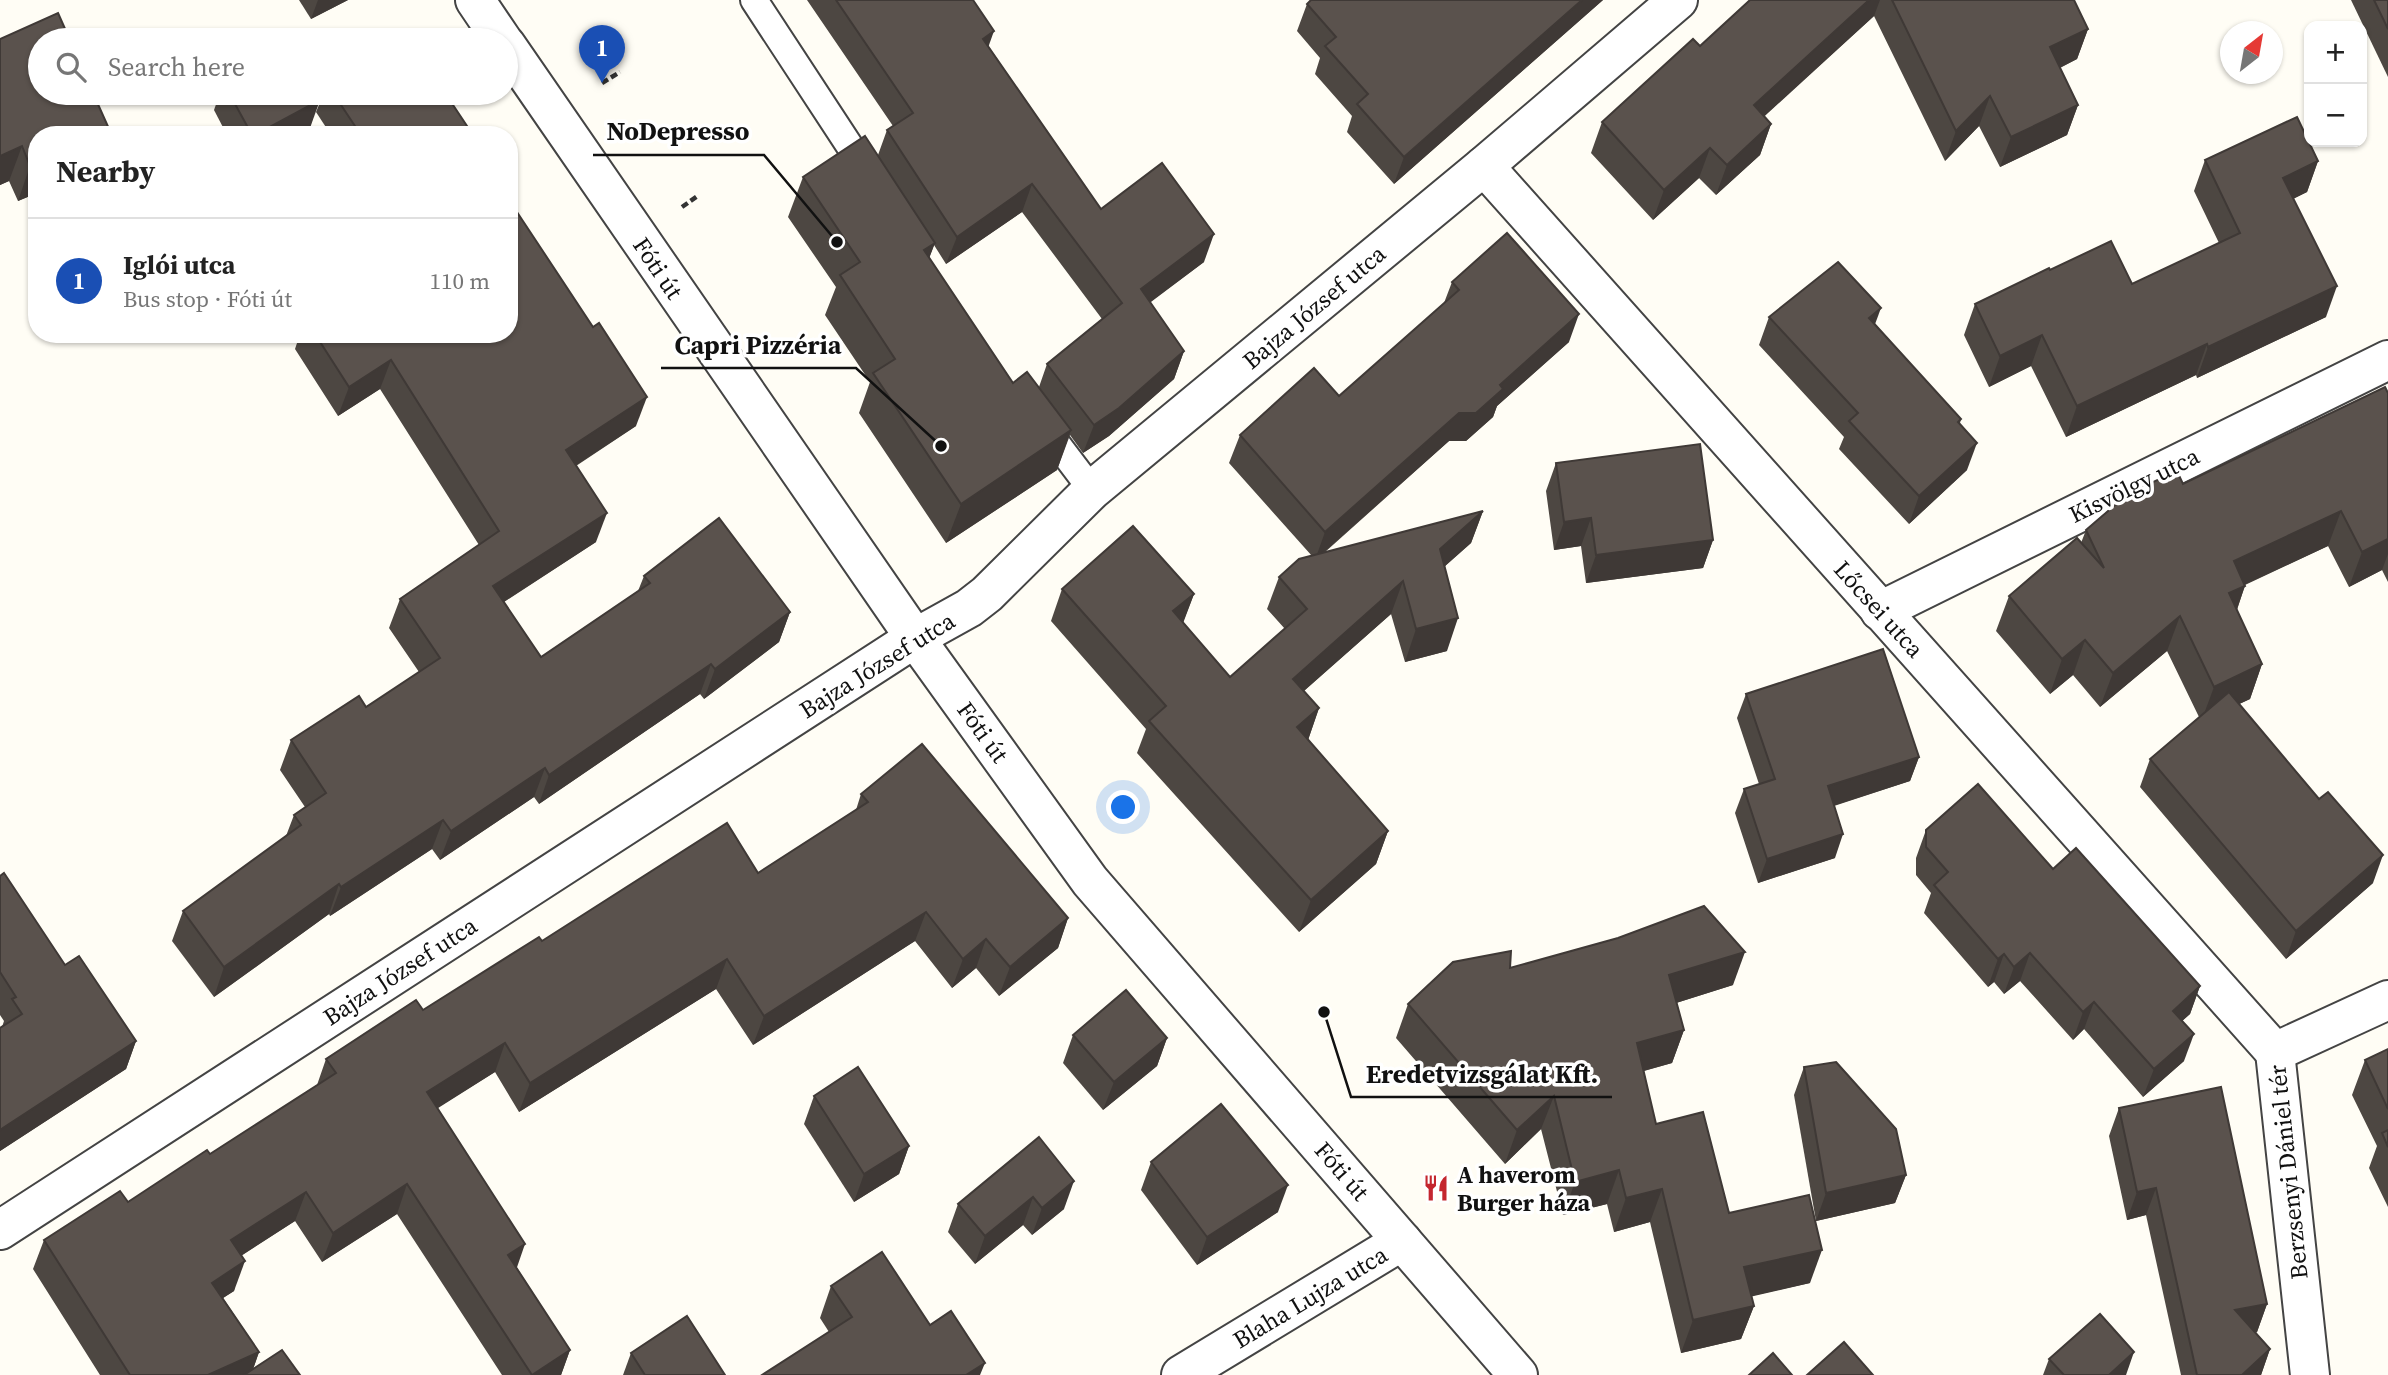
<!DOCTYPE html>
<html lang="en">
<head>
<meta charset="utf-8">
<style>
	body { margin:0; font-family:"Source Serif 4",serif; background:#f6f6f6; color:#222 }
	.controls { position:absolute; right:21px; top:21px; display:grid; overflow:hidden; border-radius:14px; box-shadow:0 2px 5px #0004 }
	.controls button { width:63px; height:63px; display:grid; place-items:center; padding:0; border:0; border-bottom:2px solid #e0e0e0; background:#fff; color:#222; font:35px sans-serif }
	.compass { position:absolute; left:2220px; top:21px; width:63px; height:63px; border-radius:50%; background:#fff; box-shadow:0 2px 5px #0004; rotate:31deg }
	.you { position:absolute; left:1124px; top:808px; width:24px; height:24px; margin:-18px; border:5px solid #fff; border-radius:50%; background:#1a73e8; box-shadow:0 0 0 10px #1a73e833 }
	.badge { display:grid; place-items:center; width:46px; height:46px; border-radius:50%; background:#111827; color:#fff; font-size:23px; font-weight:700 }
	.pin { position:absolute; translate:-50% -58px; filter:drop-shadow(0 2px 4px #0008) }
	.pin::after { content:''; position:absolute; top:37px; width:24px; height:21px; background:inherit; clip-path:polygon(0 0,100% 0,50% 100%) }
	.list { margin:0; padding:0; list-style:none }
	h2 { display:flex; justify-content:space-between; align-items:center; height:91px; margin:0; padding:0 28px; font-size:30px }
	h2 small { font-size:23px; font-weight:400; color:#767676 }
	.list li { display:grid; grid-template-columns:46px 1fr auto; gap:21px; align-items:center; box-sizing:border-box; height:126px; padding:0 28px; border-top:2px solid #e0e0e0 }
	.list b { display:block; font-size:26px; white-space:nowrap }
	.list p { margin:0; font-size:23px; white-space:nowrap; color:#767676 }
	.list em { font-size:23px; font-style:normal; color:#767676 }
	.icon { flex:none; width:38px; height:38px; fill:none; stroke:currentColor; stroke-width:2; stroke-linecap:round; stroke-linejoin:round }
	.map { position:relative; flex:none; width:2388px; height:1375px; overflow:hidden }
	.search { position:absolute; background:#fff; box-shadow:0 2px 5px #0004; left:28px; top:28px; width:490px; height:77px; display:flex; align-items:center; gap:18px; box-sizing:border-box; padding:0 24px; border-radius:38px; color:#767676; font-size:26px }
	.panel { position:absolute; background:#fff; box-shadow:0 2px 5px #0004; left:28px; top:126px; width:490px; height:217px; border-radius:28px }
	.map>svg:first-child { display:block }
	.lines { fill:none; stroke-linecap:round; stroke-linejoin:round }
	.service-casing { stroke:#444; stroke-width:30 }
	.minor-casing { stroke:#444; stroke-width:42 }
	.tertiary-casing { stroke:#444; stroke-width:42 }
	.path { stroke:#333; stroke-width:4.5; stroke-dasharray:7 3.5; stroke-linecap:butt }
	.service { stroke:#fff; stroke-width:26 }
	.minor { stroke:#fff; stroke-width:38 }
	.tertiary { stroke:#fff; stroke-width:38 }
	.wall { fill:#4d4742; fill-rule:evenodd }
	.shaded-wall { fill:#3f3936 }
	.building { fill:#5a524d; stroke:#3f3936; stroke-width:2 }
	.labels { text-anchor:middle; dominant-baseline:central; stroke-width:7; stroke-linejoin:round; paint-order:stroke }
	.street-label { font-size:24px; fill:#111; stroke:#fff }
	.poi-label { font-size:24px; font-weight:bold; fill:#111; stroke:#fff; text-anchor:start }
	.leader { fill:none; stroke:#111; stroke-width:2.5 }
	.callout-dot { fill:#111; stroke:#fff; stroke-width:2.5 }
	.callout-label { font-size:26px; text-anchor:middle; font-weight:bold; fill:#111; stroke:#fff; stroke-width:7; stroke-linejoin:round; paint-order:stroke }
</style>
</head>
<body>
<div class="map">
<svg width="2388" height="1375" viewBox="0 0 2388 1375">
	<rect width="100%" height="100%" fill="#fffdf5"/>
	<g class="lines">
		<!-- service casing -->
		<g class="service-casing">
			<g id="service">
				<polyline points="754,0 868,174"/>
				<polyline points="1042,424 1092,490"/>
			</g>
		</g>
		<!-- minor casing -->
		<g class="minor-casing">
			<g id="minor">
				<polyline points="1484,166 2275,1052"/>
				<polyline points="1880,611 2388,360"/>
				<polyline points="0,1230 915,638 969,608 987,594 1092,490 1484,166 1678,0"/>
				<polyline points="1181,1375 1402,1241"/>
				<polyline points="2310,1375 2275,1052 2388,1000"/>
			</g>
		</g>
		<!-- tertiary casing -->
		<g class="tertiary-casing">
			<g id="tertiary">
				<polyline points="475,0 502,40"/>
				<polyline points="506,45 915,638 1090,881 1518,1375"/>
			</g>
		</g>
		<!-- path -->
		<g class="path">
			<polyline points="602,83 620,72"/>
			<polyline points="682,207 699,195"/>
		</g>
		<!-- service -->
		<use href="#service" class="service"/>
		<!-- minor -->
		<use href="#minor" class="minor"/>
		<!-- tertiary -->
		<use href="#tertiary" class="tertiary"/>
	</g>
	<!-- wall -->
	<g class="wall">
		<polygon points="299,0 348,0 311,19"/>
		<path d="M 807,0 L 973,0 L 989,47 L 1101,209 L 1204,262 L 1150,302 L 1184,351 L 1174,379 L 1109,436 L 1083,453 L 1070,435 L 1057,470 L 946,543 L 859,413 L 870,382 L 825,315 L 836,287 L 788,217 L 803,177 L 878,155 L 887,130 L 893,126 ZM 1022,212 L 1102,319 L 1047,364 L 1039,387 L 1013,383 L 929,258 L 934,245 L 946,264 Z"/>
		<polygon points="1311,0 1603,0 1394,184 1347,132 1352,116 1315,74 1320,58 1297,31 1307,4"/>
		<polygon points="1750,0 2074,0 2088,29 2077,59 2060,68 2078,105 2067,135 2000,167 1979,126 1945,161 1874,16 1764,116 1771,124 1760,155 1716,195 1699,178 1653,220 1591,153 1602,122 1700,46"/>
		<polygon points="2351,0 2388,0 2388,77"/>
		<polygon points="0,39 110,131 108,135 37,135 37,193 18,201 9,181 0,185"/>
		<polygon points="220,93 316,93 310,128 296,135 227,135 214,110"/>
		<polygon points="324,93 445,93 473,135 331,135 316,112"/>
		<polygon points="2205,160 2318,161 2307,192 2293,199 2326,317 2197,378 2196,375 2066,437 2031,366 1989,387 1964,335 1975,304 2050,270 2132,284 2219,243 2194,191"/>
		<polygon points="1452,282 1569,342 1497,406 1493,417 1466,441 1449,441 1324,553 1483,511 1471,543 1444,567 1447,651 1405,662 1391,614 1304,691 1319,708 1308,740 1388,831 1376,864 1299,932 1137,753 1146,729 1051,621 1062,589 1194,594 1183,622 1230,677 1285,629 1267,609 1279,577 1312,556 1229,463 1240,435 1339,396 1444,303"/>
		<polygon points="1769,317 1875,324 1961,419 1960,423 1967,470 1909,524 1839,449 1844,437 1759,345"/>
		<polygon points="300,334 509,334 636,426 576,466 596,542 504,602 541,657 638,591 644,576 790,612 779,642 704,699 700,694 539,804 534,797 440,860 432,849 330,916 329,914 214,997 172,941 183,911 286,836 294,815 305,807 280,770 291,740 366,707 419,672 389,628 400,599 479,545 380,389 338,416 295,349"/>
		<polygon points="2388,393 2388,582 2382,570 2349,587 2328,546 2245,585 2237,610 2262,664 2250,699 2239,704 2373,883 2286,959 2140,787 2150,759 2199,717 2167,651 2100,707 2073,675 2050,694 1996,631 2009,596 2081,543 2086,530 2183,484"/>
		<polygon points="1556,463 1713,540 1703,568 1586,583 1581,546 1554,550 1546,491"/>
		<polygon points="1746,694 1919,757 1910,781 1834,806 1835,858 1758,883 1735,813 1744,789 1759,784 1737,718"/>
		<polygon points="861,794 1068,918 1058,948 999,996 976,968 952,988 915,941 753,1045 716,989 519,1112 495,1072 437,1108 517,1268 570,1350 561,1375 502,1375 397,1214 322,1262 295,1221 241,1256 234,1291 223,1298 259,1352 253,1369 300,1375 100,1375 33,1269 44,1240 128,1202 210,1154 317,1085 326,1059 423,1010 542,941 758,873 856,810"/>
		<polygon points="1926,830 2053,869 2200,986 2190,1014 2182,1021 2184,1061 2143,1097 2084,1029 2073,1040 2020,981 2004,994 1994,982 1988,987 1924,913 1931,893 1916,875 1916,858"/>
		<polygon points="0,876 65,965 136,1041 126,1069 0,1151 0,1028 2,1027 4,1021 0,1015"/>
		<polygon points="1510,968 1733,985 1676,1003 1684,1030 1672,1063 1644,1071 1656,1124 1729,1213 1810,1283 1751,1296 1754,1306 1741,1339 1681,1353 1650,1222 1614,1232 1607,1204 1563,1215 1541,1129 1505,1164 1396,1038 1408,1004"/>
		<polygon points="1073,1035 1167,1038 1157,1066 1103,1110 1063,1063"/>
		<polygon points="2388,1049 2388,1207 2369,1168 2377,1146 2352,1095 2365,1060"/>
		<polygon points="1804,1067 1906,1175 1895,1203 1816,1221 1794,1095"/>
		<polygon points="814,1096 909,1146 899,1174 854,1202 804,1124"/>
		<polygon points="2119,1108 2267,1304 2257,1332 2255,1333 2270,1349 2261,1375 2181,1375 2146,1215 2127,1220 2109,1136"/>
		<polygon points="1039,1137 1064,1209 1032,1235 1023,1225 975,1264 948,1232 958,1204"/>
		<polygon points="1151,1162 1278,1212 1197,1265 1141,1190"/>
		<polygon points="831,1286 930,1325 829,1332 820,1318"/>
		<polygon points="631,1353 725,1375 623,1375"/>
		<polygon points="2049,1359 2126,1375 2043,1375"/>
	</g>
	<!-- shaded-wall -->
	<g class="shaded-wall">
		<polygon points="318,0 348,0 311,19"/>
		<polygon points="1582,0 1603,0 1394,184 1404,157"/>
		<polygon points="1869,0 1880,0 1874,16 1743,136 1754,105"/>
		<polygon points="2088,29 2077,59 2039,78 2050,47"/>
		<polygon points="994,31 984,59 983,39"/>
		<polygon points="1990,96 1979,126 1945,161 1956,131"/>
		<polygon points="320,100 310,128 296,135 255,135"/>
		<polygon points="2078,105 2067,135 2000,167 2011,137"/>
		<polygon points="1771,124 1760,155 1716,195 1727,165"/>
		<polygon points="22,146 9,181 0,185 0,156"/>
		<polygon points="1710,148 1699,178 1653,220 1664,190"/>
		<polygon points="2318,161 2307,192 2272,209 2283,178"/>
		<polygon points="37,163 37,193 18,201 30,166"/>
		<polygon points="1032,184 1022,212 946,264 957,237"/>
		<polygon points="1214,234 1204,262 1131,317 1141,289"/>
		<polygon points="935,243 920,282 924,250"/>
		<polygon points="2337,286 2326,317 2197,378 2208,347"/>
		<polygon points="1881,308 1871,335 1869,318"/>
		<polygon points="1579,314 1569,342 1497,406 1493,417 1466,441 1449,441 1315,560 1325,532 1459,413 1500,385"/>
		<polygon points="2042,335 2031,366 1989,387 2000,356"/>
		<polygon points="2207,344 2196,375 2066,437 2077,406"/>
		<polygon points="1184,351 1174,379 1109,436 1083,453 1094,425"/>
		<polygon points="391,360 380,389 338,416 349,387"/>
		<polygon points="647,397 636,426 555,479 566,450"/>
		<polygon points="1071,430 1057,470 946,543 961,504"/>
		<polygon points="1977,443 1967,470 1909,524 1919,496"/>
		<polygon points="1483,511 1471,543 1428,581 1440,549"/>
		<polygon points="2341,511 2328,546 2222,595 2234,561"/>
		<polygon points="607,513 596,542 482,616 493,586"/>
		<polygon points="1591,518 1581,546 1554,550 1564,522"/>
		<polygon points="2388,539 2388,554 2382,570 2349,587 2362,552"/>
		<polygon points="1713,540 1703,568 1586,583 1596,555"/>
		<polygon points="1403,581 1391,614 1281,711 1293,679"/>
		<polygon points="2245,586 2233,620 2229,593"/>
		<polygon points="1194,594 1182,626 1173,611"/>
		<polygon points="790,612 779,642 704,699 715,669"/>
		<polygon points="2180,616 2167,651 2100,707 2113,673"/>
		<polygon points="1458,618 1447,651 1405,662 1416,629"/>
		<polygon points="2085,640 2073,675 2050,694 2062,659"/>
		<polygon points="711,664 700,694 539,804 549,775"/>
		<polygon points="2262,664 2250,699 2201,722 2214,687"/>
		<polygon points="1319,708 1308,740 1297,727"/>
		<polygon points="1919,757 1910,781 1820,810 1828,786"/>
		<polygon points="545,768 534,797 440,860 451,831"/>
		<polygon points="443,820 432,849 330,916 341,887"/>
		<polygon points="1388,831 1376,864 1299,932 1311,900"/>
		<polygon points="1843,834 1835,858 1758,883 1767,859"/>
		<polygon points="2383,855 2373,883 2286,959 2296,931"/>
		<polygon points="339,884 329,914 214,997 224,967"/>
		<polygon points="926,912 915,941 753,1045 764,1016"/>
		<polygon points="1068,918 1058,948 999,996 1010,967"/>
		<polygon points="986,939 976,968 952,988 963,959"/>
		<polygon points="1745,952 1733,985 1657,1009 1669,975"/>
		<polygon points="2030,953 2020,981 2004,994 2014,967"/>
		<polygon points="2004,954 1994,982 1988,987 1998,959"/>
		<polygon points="727,959 716,989 519,1112 530,1083"/>
		<polygon points="2200,986 2190,1014 2163,1038 2173,1011"/>
		<polygon points="2094,1002 2084,1029 2073,1040 2083,1012"/>
		<polygon points="1684,1030 1672,1063 1625,1076 1637,1043"/>
		<polygon points="2194,1034 2184,1061 2143,1097 2154,1069"/>
		<polygon points="1167,1038 1157,1066 1103,1110 1114,1082"/>
		<polygon points="136,1041 126,1069 0,1151 0,1130"/>
		<polygon points="505,1043 495,1072 416,1122 427,1092"/>
		<polygon points="1554,1096 1541,1129 1505,1164 1517,1130"/>
		<polygon points="909,1146 899,1174 854,1202 864,1174"/>
		<polygon points="1619,1170 1607,1204 1563,1215 1575,1182"/>
		<polygon points="1906,1175 1895,1203 1816,1221 1826,1193"/>
		<polygon points="1074,1181 1064,1209 1032,1235 1042,1208"/>
		<polygon points="407,1184 397,1214 322,1262 333,1233"/>
		<polygon points="1288,1185 1278,1212 1197,1265 1207,1237"/>
		<polygon points="2156,1188 2146,1215 2127,1220 2137,1192"/>
		<polygon points="1662,1189 1650,1222 1614,1232 1626,1198"/>
		<polygon points="306,1192 295,1221 220,1269 231,1240"/>
		<polygon points="1033,1197 1023,1225 975,1264 985,1236"/>
		<polygon points="525,1244 515,1273 508,1255"/>
		<polygon points="1822,1250 1810,1283 1732,1301 1744,1267"/>
		<polygon points="245,1261 234,1291 201,1312 212,1283"/>
		<polygon points="2267,1304 2257,1332 2225,1338 2235,1310"/>
		<polygon points="1754,1306 1741,1339 1681,1353 1693,1320"/>
		<polygon points="2270,1349 2261,1375 2242,1375"/>
		<polygon points="570,1350 561,1375 532,1375"/>
		<polygon points="259,1352 251,1375 208,1375"/>
		<polygon points="2134,1352 2126,1375 2109,1375"/>
		<polygon points="985,1363 980,1375 966,1375"/>
	</g>
	<!-- building -->
	<g class="building">
		<polygon points="836,0 973,0 994,31 983,39 1101,209 1162,163 1214,234 1141,289 1184,351 1119,408 1094,425 1047,364 1122,303 1032,184 957,237 887,130 913,113"/>
		<polygon points="1311,0 1582,0 1404,157 1357,104 1368,94 1325,46 1336,37 1307,4"/>
		<polygon points="1750,0 1869,0 1754,105 1771,124 1727,165 1710,148 1664,190 1602,122 1693,39 1700,46"/>
		<polygon points="1892,0 2074,0 2088,29 2050,47 2078,105 2011,137 1990,96 1956,131"/>
		<polygon points="2374,0 2388,0 2388,29"/>
		<polygon points="58,13 70,40 40,40 40,93 93,93 110,131 102,135 37,135 37,163 30,166 22,146 0,156 0,39"/>
		<polygon points="406,32 411,40 394,40"/>
		<polygon points="229,93 316,93 320,100 255,135 252,135"/>
		<polygon points="333,93 445,93 473,135 361,135"/>
		<polygon points="2297,117 2318,161 2283,178 2337,286 2208,347 2207,344 2077,406 2042,335 2000,356 1975,304 2049,268 2050,270 2111,241 2132,284 2240,233 2205,160"/>
		<polygon points="865,136 935,243 924,250 1013,383 1027,372 1071,430 961,504 873,373 895,359 840,275 860,262 803,177"/>
		<polygon points="509,200 593,327 599,323 647,397 566,450 607,513 493,586 541,657 650,583 644,576 719,518 790,612 715,669 711,664 549,775 545,768 451,831 443,820 341,887 339,884 224,967 183,911 301,825 294,815 326,793 291,740 359,696 366,707 440,658 400,599 499,531 391,360 349,387 315,334 509,334"/>
		<polygon points="1507,233 1579,314 1500,385 1503,389 1476,413 1459,413 1325,532 1240,435 1314,368 1339,396 1459,290 1452,282"/>
		<polygon points="1838,262 1881,308 1869,318 1961,419 1958,422 1977,443 1919,496 1849,421 1858,413 1769,317"/>
		<polygon points="2385,387 2388,393 2388,539 2362,552 2341,511 2234,561 2245,586 2229,593 2262,664 2214,687 2180,616 2113,673 2085,640 2062,659 2009,596 2077,538 2104,568 2086,530 2129,493 2177,471 2183,484"/>
		<polygon points="1700,444 1713,540 1596,555 1591,518 1564,522 1556,463"/>
		<polygon points="1483,511 1440,549 1458,618 1416,629 1403,581 1293,679 1319,708 1297,727 1388,831 1311,900 1149,721 1166,706 1062,589 1133,526 1194,594 1173,611 1230,677 1307,609 1279,577 1299,559"/>
		<polygon points="1883,649 1919,757 1828,786 1843,834 1767,859 1744,789 1775,779 1746,694"/>
		<polygon points="2229,692 2319,799 2328,792 2383,855 2296,931 2150,759"/>
		<polygon points="922,744 1068,918 1010,967 986,939 963,959 926,912 764,1016 727,959 530,1083 505,1043 427,1092 525,1244 508,1255 570,1350 532,1375 407,1184 333,1233 306,1192 231,1240 245,1261 212,1283 259,1352 208,1375 130,1375 44,1240 120,1191 128,1202 207,1150 210,1154 336,1073 326,1059 416,1000 423,1010 539,937 542,941 727,823 758,873 868,802 861,794"/>
		<polygon points="1978,784 2053,869 2076,848 2200,986 2173,1011 2194,1034 2154,1069 2094,1002 2083,1012 2030,953 2014,967 2004,954 1998,959 1934,885 1948,872 1926,847 1926,830"/>
		<polygon points="4,873 65,965 79,956 136,1041 0,1130 0,1028 22,1014 12,999 16,997 0,972 0,876"/>
		<polygon points="1704,906 1745,952 1669,975 1684,1030 1637,1043 1656,1124 1703,1112 1729,1213 1809,1195 1822,1250 1744,1267 1754,1306 1693,1320 1662,1189 1626,1198 1619,1170 1575,1182 1554,1096 1517,1130 1408,1004 1453,962 1511,951 1510,968 1618,938"/>
		<polygon points="1126,990 1167,1038 1114,1082 1073,1035"/>
		<polygon points="2388,1049 2388,1109 2365,1060"/>
		<polygon points="1836,1062 1896,1129 1906,1175 1826,1193 1804,1067"/>
		<polygon points="858,1067 909,1146 864,1174 814,1096"/>
		<polygon points="2221,1087 2267,1304 2235,1310 2270,1349 2242,1375 2197,1375 2156,1188 2137,1192 2119,1108"/>
		<polygon points="1221,1104 1288,1185 1207,1237 1151,1162"/>
		<polygon points="2388,1130 2388,1147 2382,1133"/>
		<polygon points="1039,1137 1074,1181 1042,1208 1033,1197 985,1236 958,1204"/>
		<polygon points="882,1252 930,1325 951,1311 985,1363 966,1375 762,1375 852,1317 831,1286"/>
		<polygon points="2100,1314 2134,1352 2109,1375 2064,1375 2049,1359"/>
		<polygon points="687,1316 725,1375 645,1375 631,1353"/>
		<polygon points="1844,1342 1873,1375 1807,1375"/>
		<polygon points="282,1350 300,1375 244,1375"/>
		<polygon points="1773,1353 1792,1375 1749,1375"/>
	</g>
	<!-- icons -->
	<defs>
		<g id="restaurant-bare" transform="scale(2.1)"><path d="M-5-6h1v4h1v-4h1v4h1v-4h1v5L-1.5 .5V6h-2V.5L-5-1ZM5-6V6H3V1.5H1.5Q1.5-4 5-6Z" fill="#c4262e" stroke="#fff" stroke-width="2.5" paint-order="stroke"/></g>
	</defs>
	<g fill-rule="evenodd">
		<use href="#restaurant-bare" x="1436" y="1188"/>
	</g>
	<g class="labels">
		<!-- street labels -->
		<g class="street-label">
			<text transform="translate(658 268) rotate(56)">Fóti út</text>
			<text transform="translate(1314 307) rotate(-40)">Bajza József utca</text>
			<text transform="translate(2134 485) rotate(-26)">Kisvölgy utca</text>
			<text transform="translate(1879 609) rotate(48)">Lőcsei utca</text>
			<text transform="translate(877 665) rotate(-32)">Bajza József utca</text>
			<text transform="translate(983 732) rotate(54)">Fóti út</text>
			<text transform="translate(400 971) rotate(-33)">Bajza József utca</text>
			<text transform="translate(1342 1171) rotate(49)">Fóti út</text>
			<text transform="translate(2288 1172) rotate(-96)">Berzsenyi Dániel tér</text>
			<text transform="translate(1310 1297) rotate(-31)">Blaha Lujza utca</text>
		</g>
		<!-- poi labels -->
		<g class="poi-label">
			<text x="1457" y="1174">A haverom<tspan x="1457" dy="28">Burger háza</tspan></text>
		</g>
	</g>
	<!-- callouts -->
	<path class="leader" d="M837 242L764 155H593M941 446L856 368H661M1324 1012L1351 1097H1612"/>
	<g class="callout-dot">
		<circle cx="837" cy="242" r="7"/>
		<circle cx="941" cy="446" r="7"/>
		<circle cx="1324" cy="1012" r="7"/>
	</g>
	<g class="callout-label">
		<text x="678" y="140">NoDepresso</text>
		<text x="758" y="354">Capri Pizzéria</text>
		<text x="1482" y="1083">Eredetvizsgálat Kft.</text>
	</g>
</svg>
<div class="controls">
<button>+</button>
<button>−</button>
</div>
<svg class="compass" viewBox="-18 -18 36 36"><path d="M0-13l5 13h-10z" fill="#e53935"/><path d="M0 13l5-13h-10z" fill="#767676"/></svg>
<div class="you"></div>
<div class="pin badge" style="left:602px;top:83px;background:#1a4fb4">1</div>
<div class="search"><svg class="icon" aria-label="search" viewBox="0 0 24 24"><circle cx="10" cy="10" r="6"/><path d="M15 15l6 6"/></svg>Search here</div>
<section class="panel">
<h2>Nearby<small></small></h2>
<ul class="list">
<li><span class="badge" style="background:#1a4fb4">1</span><div><b>Iglói utca</b><p>Bus stop · Fóti út</p></div><em>110 m</em></li>
</ul>
</section>
</div>
</body>
</html>
